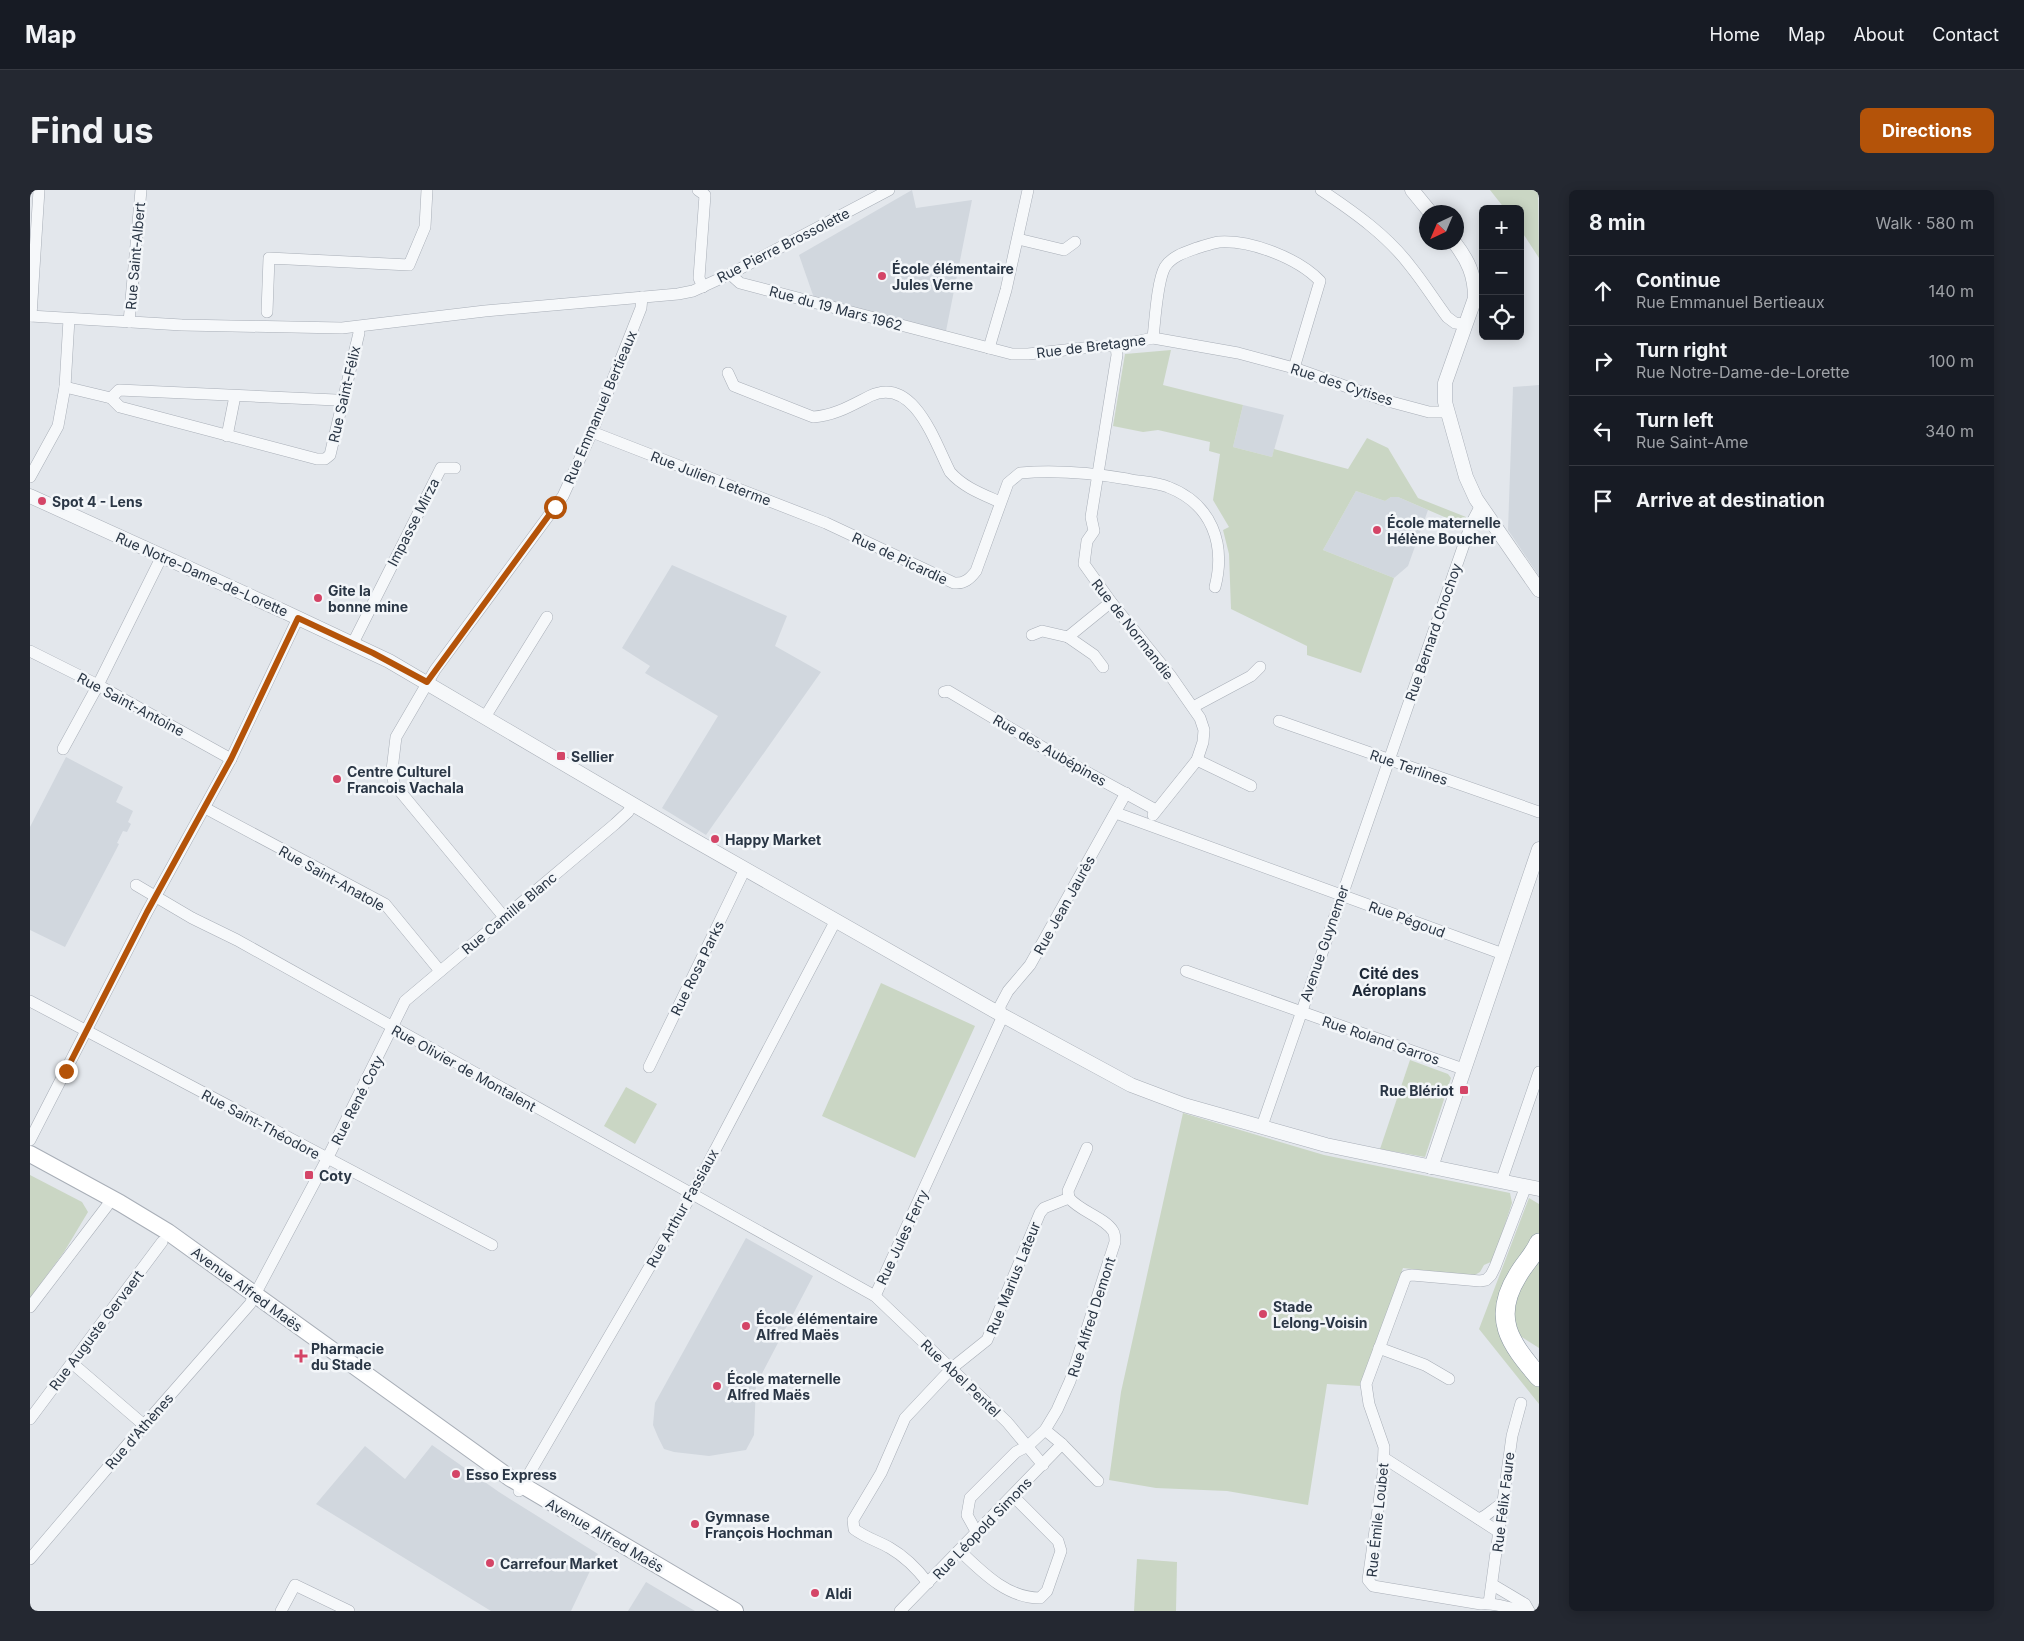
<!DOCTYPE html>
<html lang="en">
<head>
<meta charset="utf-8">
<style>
	body { margin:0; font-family:Inter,sans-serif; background:#242831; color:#f1f3f6 }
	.controls { position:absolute; right:15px; top:15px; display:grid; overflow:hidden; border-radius:8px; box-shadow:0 2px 12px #0003 }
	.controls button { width:45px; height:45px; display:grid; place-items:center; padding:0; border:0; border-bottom:1px solid #363941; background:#171b24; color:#f1f3f6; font:25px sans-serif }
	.compass { position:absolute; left:1389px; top:15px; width:45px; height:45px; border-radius:50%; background:#171b24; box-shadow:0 2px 12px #0003; rotate:224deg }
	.stop { position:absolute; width:15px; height:15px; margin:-11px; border:4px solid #b45309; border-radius:50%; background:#fff }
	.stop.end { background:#b45309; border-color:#fff; box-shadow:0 1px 5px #0008 }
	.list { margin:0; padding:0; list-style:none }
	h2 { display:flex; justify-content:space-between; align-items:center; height:65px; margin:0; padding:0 20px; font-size:21px }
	h2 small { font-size:16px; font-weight:400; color:#9ea1a6 }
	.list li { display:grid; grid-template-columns:32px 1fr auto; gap:15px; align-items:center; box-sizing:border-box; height:70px; padding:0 20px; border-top:1px solid #363941 }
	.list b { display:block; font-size:19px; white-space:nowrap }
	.list p { margin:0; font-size:16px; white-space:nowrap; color:#9ea1a6 }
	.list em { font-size:16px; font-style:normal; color:#9ea1a6 }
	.icon { flex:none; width:28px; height:28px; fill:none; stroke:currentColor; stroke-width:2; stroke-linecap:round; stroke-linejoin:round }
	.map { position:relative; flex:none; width:1509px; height:1421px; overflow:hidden; border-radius:8px }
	header { display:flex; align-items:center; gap:30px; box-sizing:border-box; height:70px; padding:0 25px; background:#171b24; border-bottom:1px solid #363941 }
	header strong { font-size:24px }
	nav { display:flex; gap:28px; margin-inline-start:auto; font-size:18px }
	.intro { display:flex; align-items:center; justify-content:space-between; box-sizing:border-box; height:120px; padding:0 30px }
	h1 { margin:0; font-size:35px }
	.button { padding:12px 22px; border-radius:8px; background:#b45309; color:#fff; font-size:18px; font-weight:700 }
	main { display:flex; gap:30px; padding:0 30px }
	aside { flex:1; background:#171b24; border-radius:8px; box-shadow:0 2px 12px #0003 }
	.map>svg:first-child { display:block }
	.built { fill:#d1d7de }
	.green { fill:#cad6c4 }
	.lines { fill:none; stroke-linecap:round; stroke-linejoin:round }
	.minor-casing { stroke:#a8aeb7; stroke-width:12 }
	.tertiary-casing { stroke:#a8aeb7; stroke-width:15 }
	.secondary-casing { stroke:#a8aeb7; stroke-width:18 }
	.trunk-casing { stroke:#8a96a3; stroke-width:20 }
	.minor { stroke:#f6f8fa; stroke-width:11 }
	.tertiary { stroke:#f6f8fa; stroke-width:14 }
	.secondary { stroke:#fff; stroke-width:16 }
	.trunk { stroke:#fff; stroke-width:19 }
	.route { stroke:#b45309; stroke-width:6 }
	.poi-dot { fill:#d44567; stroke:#f3f6f9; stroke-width:2 }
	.labels { text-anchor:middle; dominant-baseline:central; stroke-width:5; stroke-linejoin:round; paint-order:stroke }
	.street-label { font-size:14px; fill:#2a3645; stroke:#f3f6f9 }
	.poi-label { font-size:14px; font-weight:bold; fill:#2a3645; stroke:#f3f6f9; text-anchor:start }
	.neighbourhood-label { font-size:15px; font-weight:bold; fill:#1c2736; stroke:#f3f6f9 }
</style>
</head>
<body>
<header>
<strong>Map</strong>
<nav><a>Home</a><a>Map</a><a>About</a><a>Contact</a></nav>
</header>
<div class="intro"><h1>Find us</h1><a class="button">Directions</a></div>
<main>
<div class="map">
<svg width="1509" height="1421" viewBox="0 0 1509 1421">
	<rect width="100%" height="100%" fill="#e3e7ec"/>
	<!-- built -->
	<g class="built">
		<polygon points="882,0 886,18 942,10 916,141 784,108 769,65"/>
		<polygon points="1509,195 1509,386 1478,340 1483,197"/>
		<polygon points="1213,215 1254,225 1242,267 1203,257"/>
		<polygon points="1326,301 1355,311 1361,307 1368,307 1398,320 1378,376 1364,388 1293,360"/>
		<polygon points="642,375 757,426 745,456 791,482 676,645 632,618 688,526 615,483 620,476 592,458"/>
		<polygon points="36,567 93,597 86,612 103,621 98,632 101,634 97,642 93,641 87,653 89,654 87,658 35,757 0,740 0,637"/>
		<polygon points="716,1048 783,1086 726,1195 724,1245 716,1260 679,1266 644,1262 634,1259 628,1247 623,1235 625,1213"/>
		<polygon points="402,1255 469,1302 568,1364 541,1421 461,1421 286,1314 335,1256 375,1289"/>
		<polygon points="616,1392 665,1421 598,1421"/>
	</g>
	<!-- green -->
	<g class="green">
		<polygon points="1460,0 1508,0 1509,68 1490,39 1490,19 1475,19"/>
		<polygon points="1141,160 1133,195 1213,215 1203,257 1242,267 1244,259 1318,279 1337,248 1358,258 1388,308 1436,327 1433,335 1368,307 1361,307 1355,311 1326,301 1293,360 1364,388 1331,483 1277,465 1277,456 1201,419 1199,364 1193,340 1199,337 1183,310 1190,264 1179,261 1180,252 1128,240 1113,242 1083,236 1095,164"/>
		<polygon points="851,793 945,836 885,968 792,926"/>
		<polygon points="1380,870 1418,884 1421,888 1395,967 1350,959"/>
		<polygon points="596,897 627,914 605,954 574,936"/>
		<polygon points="1153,923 1294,965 1480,1003 1482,1013 1463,1071 1454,1075 1450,1082 1443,1086 1373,1078 1331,1196 1297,1194 1278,1315 1197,1301 1126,1298 1079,1290 1091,1202"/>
		<polygon points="0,985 52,1012 58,1022 34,1062 0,1108"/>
		<polygon points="1499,1008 1509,1014 1509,1043 1477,1086 1469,1104 1466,1116 1466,1131 1470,1143 1509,1193 1509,1214 1449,1139"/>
		<polygon points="1509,1071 1509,1158 1490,1146 1482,1138 1480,1118 1493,1092"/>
		<polygon points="1107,1369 1147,1372 1146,1421 1104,1421"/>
	</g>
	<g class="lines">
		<!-- minor casing -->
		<g class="minor-casing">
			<g id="minor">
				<polyline points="668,0 675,5 669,88 673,97"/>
				<path d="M 1291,0 C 1324,22 1358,46 1381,77 C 1394,93 1405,111 1417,127 L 1425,133 L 1434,134"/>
				<polyline points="988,49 1034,60 1045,52"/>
				<polyline points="700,84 710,93 982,164 998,164 1072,156 1086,156 1123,148 1208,163 1264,178 1354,210 1399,222 1417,222"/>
				<polyline points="237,122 239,68 379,75 395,37 397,0"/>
				<polyline points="0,126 152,135 312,138 455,121 648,104 663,101 700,84 859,0"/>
				<polyline points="1,126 9,0"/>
				<polyline points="99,132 111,0"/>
				<path d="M 1123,148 C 1125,131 1127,91 1135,77 C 1142,66 1156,62 1167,58 C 1174,56 1182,53 1189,52 C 1221,50 1268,68 1290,91 L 1264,178"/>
				<polyline points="1086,156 1087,165 1061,327 1064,341 1057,351 1054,374 1081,412 1140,485 1170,528 1174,540 1173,552 1167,570"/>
				<polyline points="959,158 976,100 998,0"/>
				<path d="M 698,183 L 704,196 L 783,227 C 804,226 822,215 840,206 C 884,185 905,253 920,282 C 933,297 952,304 970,312"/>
				<polyline points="35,197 81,208"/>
				<polyline points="312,212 306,210 89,200 81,208 90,217 287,269 295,269 300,265 329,143 328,137"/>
				<path d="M 562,242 L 796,333 L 924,393 C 934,394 940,389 946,381 L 978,293 L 990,283 C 1026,280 1062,283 1097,289 C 1110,292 1126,292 1138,297 C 1182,314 1196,354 1185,397"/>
				<polyline points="197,246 205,206"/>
				<polyline points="0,287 28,236 35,197 39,129"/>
				<polyline points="1002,445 1012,441 1038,447 1081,412"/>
				<polyline points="1038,447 1064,465 1073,477"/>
				<polyline points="323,453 411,278 425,278"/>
				<polyline points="0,461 68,495 201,569"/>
				<polyline points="914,502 918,501 1029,567 1126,620"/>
				<polyline points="1163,517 1221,486 1230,477"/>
				<polyline points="455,527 517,427"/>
				<polyline points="1249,531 1509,622"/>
				<polyline points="33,559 68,495 132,366"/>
				<polyline points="175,618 355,714 410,781"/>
				<polyline points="1086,623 1473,764"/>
				<polyline points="1123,625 1167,570 1221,596"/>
				<polyline points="106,695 162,728 207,750 845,1106 977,1232 1013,1275"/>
				<polyline points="474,727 364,594 362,580 366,547 405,480 533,306 562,242 611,118 612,107"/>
				<polyline points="1156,781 1433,879"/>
				<polyline points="0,811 462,1055"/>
				<polyline points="619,877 715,679"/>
				<polyline points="1232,936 1441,334 1450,317"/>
				<polyline points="0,950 117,722 201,569 268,428"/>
				<polyline points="1471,992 1509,882"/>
				<path d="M 1496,996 L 1465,1077 L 1461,1085 L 1456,1090 L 1450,1091 L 1382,1085 L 1376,1086 L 1336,1194 L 1339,1214 L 1354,1257 L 1353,1284 L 1338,1390 L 1343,1396 L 1451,1414 C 1467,1412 1482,1421 1498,1420"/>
				<polyline points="1039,1008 1038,1001 1057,958"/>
				<polyline points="845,1106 971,830 970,816 978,801 1000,775 1096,603"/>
				<polyline points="0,1117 77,1016"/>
				<polyline points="1349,1158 1395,1175 1419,1189"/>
				<polyline points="42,1173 114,1235"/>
				<polyline points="0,1229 132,1052"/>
				<polyline points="1015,1240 1032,1254 1068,1291"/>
				<polyline points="1354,1268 1469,1342"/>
				<polyline points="489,1301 662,1004 806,730"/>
				<path d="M 1449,1329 C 1461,1324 1463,1318 1473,1313"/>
				<path d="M 947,1343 L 937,1325 L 940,1308 L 986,1262 L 998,1256 L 1015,1240 L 1027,1220 L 1040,1191 L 1085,1052 C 1085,1049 1085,1044 1083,1041 C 1074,1027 1051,1022 1039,1008"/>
				<path d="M 930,1361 C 952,1382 977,1408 1010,1408 L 1017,1401 L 1031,1361 L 1028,1351 L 983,1306"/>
				<polyline points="0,1369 114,1235 220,1114 297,969 375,811 585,634 598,622 602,615"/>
				<path d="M 898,1393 C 888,1380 874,1366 860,1358 C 848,1351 836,1348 824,1339 L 823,1330 L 851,1283 L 875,1228 L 922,1178 L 957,1150 L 1010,1023 L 1014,1018 L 1039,1008"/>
				<polyline points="1463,1395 1495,1414 1499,1421"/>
				<polyline points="1459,1413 1482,1246 1491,1213"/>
				<polyline points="251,1421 265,1395 319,1421"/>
				<polyline points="870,1421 1032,1254"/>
			</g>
		</g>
		<!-- tertiary casing -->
		<g class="tertiary-casing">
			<g id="tertiary">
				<polyline points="1382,0 1400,22"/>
				<path d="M 1424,52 C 1438,70 1445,85 1445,108 L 1415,193 L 1415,212 L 1436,287 L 1446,309 L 1509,400"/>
				<polyline points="0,306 255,422 359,471 650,642 970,824 1101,895 1154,915 1296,955 1509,999"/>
				<polyline points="1401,977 1509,659"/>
			</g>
		</g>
		<!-- secondary casing -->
		<g class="secondary-casing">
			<polyline id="secondary" points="0,964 90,1013 138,1042 480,1288 705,1421"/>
		</g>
		<!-- trunk casing -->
		<g class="trunk-casing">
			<path id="trunk" d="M 1509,1053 C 1504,1065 1494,1074 1488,1085 C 1461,1128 1480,1153 1509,1187"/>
		</g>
		<!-- minor -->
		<use href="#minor" class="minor"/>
		<!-- tertiary -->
		<use href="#tertiary" class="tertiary"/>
		<!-- secondary -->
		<use href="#secondary" class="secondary"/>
		<!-- trunk -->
		<use href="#trunk" class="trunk"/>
	</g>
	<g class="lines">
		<!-- route -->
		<polyline class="route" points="36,881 117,722 201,569 268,428 343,463 397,492 525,317"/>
	</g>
	<!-- markers -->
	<g class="poi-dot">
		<circle cx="852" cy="86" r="5"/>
		<circle cx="12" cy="311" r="5"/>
		<circle cx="1347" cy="340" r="5"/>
		<circle cx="288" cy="408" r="5"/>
		<rect x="526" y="561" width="10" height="10" rx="2.5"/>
		<circle cx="307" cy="589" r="5"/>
		<circle cx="685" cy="649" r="5"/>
		<rect x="1429" y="895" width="10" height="10" rx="2.5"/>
		<rect x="274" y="980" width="10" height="10" rx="2.5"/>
		<circle cx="1233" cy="1124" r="5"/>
		<circle cx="716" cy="1136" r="5"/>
		<path d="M268.5 1158.5h5v5h5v5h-5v5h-5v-5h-5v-5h5z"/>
		<circle cx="687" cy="1196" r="5"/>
		<circle cx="426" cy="1284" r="5"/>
		<circle cx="665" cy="1334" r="5"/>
		<circle cx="460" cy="1373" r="5"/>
		<circle cx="785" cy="1403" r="5"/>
	</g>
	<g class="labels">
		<!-- street labels -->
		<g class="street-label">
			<text transform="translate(753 55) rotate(-27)">Rue Pierre Brossolette</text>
			<text transform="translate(105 66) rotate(-85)">Rue Saint-Albert</text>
			<text transform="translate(806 118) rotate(15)">Rue du 19 Mars 1962</text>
			<text transform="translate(1061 156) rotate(-7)">Rue de Bretagne</text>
			<text transform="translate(1312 194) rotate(18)">Rue des Cytises</text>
			<text transform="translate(314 204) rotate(-77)">Rue Saint-Félix</text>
			<text transform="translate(570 217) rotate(-67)">Rue Emmanuel Bertieaux</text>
			<text transform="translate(681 288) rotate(21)">Rue Julien Leterme</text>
			<text transform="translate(383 332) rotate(-63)">Impasse Mirza</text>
			<text transform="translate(870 368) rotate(25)">Rue de Picardie</text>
			<text transform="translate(172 384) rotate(24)">Rue Notre-Dame-de-Lorette</text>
			<text transform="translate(1103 439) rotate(52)">Rue de Normandie</text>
			<text transform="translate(1403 442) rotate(-71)">Rue Bernard Chochoy</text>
			<text transform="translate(101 514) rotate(28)">Rue Saint-Antoine</text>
			<text transform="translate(1020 560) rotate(30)">Rue des Aubépines</text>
			<text transform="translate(1379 577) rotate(19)">Rue Terlines</text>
			<text transform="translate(302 688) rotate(29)">Rue Saint-Anatole</text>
			<text transform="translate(1034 715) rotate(-61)">Rue Jean Jaurès</text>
			<text transform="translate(479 723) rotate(-40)">Rue Camille Blanc</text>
			<text transform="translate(1377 729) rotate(20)">Rue Pégoud</text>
			<text transform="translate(1294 753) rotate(-71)">Avenue Guynemer</text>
			<text transform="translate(667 778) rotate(-64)">Rue Rosa Parks</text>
			<text transform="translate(1351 850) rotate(19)">Rue Roland Garros</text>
			<text transform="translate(434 878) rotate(29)">Rue Olivier de Montalent</text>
			<text transform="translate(327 910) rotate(-63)">Rue René Coty</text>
			<text transform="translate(231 934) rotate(28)">Rue Saint-Théodore</text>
			<text transform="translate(652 1018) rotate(-61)">Rue Arthur Fassiaux</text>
			<text transform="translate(872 1047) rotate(-65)">Rue Jules Ferry</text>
			<text transform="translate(983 1088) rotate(-68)">Rue Marius Lateur</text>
			<text transform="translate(217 1099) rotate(36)">Avenue Alfred Maës</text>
			<text transform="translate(1061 1127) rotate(-72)">Rue Alfred Demont</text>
			<text transform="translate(66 1140) rotate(-53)">Rue Auguste Gervaert</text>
			<text transform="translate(931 1188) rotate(44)">Rue Abel Pentel</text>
			<text transform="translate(109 1241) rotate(-49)">Rue d'Athènes</text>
			<text transform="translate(1473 1312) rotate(-83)">Rue Félix Faure</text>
			<text transform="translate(1347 1330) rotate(-84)">Rue Émile Loubet</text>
			<text transform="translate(952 1338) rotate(-46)">Rue Léopold Simons</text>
			<text transform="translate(575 1345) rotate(30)">Avenue Alfred Maës</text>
		</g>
		<!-- poi labels -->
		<g class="poi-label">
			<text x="862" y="78">École élémentaire<tspan x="862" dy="16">Jules Verne</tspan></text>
			<text x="22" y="311">Spot 4 - Lens</text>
			<text x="1357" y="332">École maternelle<tspan x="1357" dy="16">Hélène Boucher</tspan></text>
			<text x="298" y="400">Gite la<tspan x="298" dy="16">bonne mine</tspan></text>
			<text x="541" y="566">Sellier</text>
			<text x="317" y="581">Centre Culturel<tspan x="317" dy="16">Francois Vachala</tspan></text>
			<text x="695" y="649">Happy Market</text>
			<text x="1424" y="900" text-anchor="end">Rue Blériot</text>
			<text x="289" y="985">Coty</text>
			<text x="1243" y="1116">Stade<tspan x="1243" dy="16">Lelong-Voisin</tspan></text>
			<text x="726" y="1128">École élémentaire<tspan x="726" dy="16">Alfred Maës</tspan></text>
			<text x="281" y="1158">Pharmacie<tspan x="281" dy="16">du Stade</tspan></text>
			<text x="697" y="1188">École maternelle<tspan x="697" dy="16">Alfred Maës</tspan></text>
			<text x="436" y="1284">Esso Express</text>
			<text x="675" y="1326">Gymnase<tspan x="675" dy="16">François Hochman</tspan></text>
			<text x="470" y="1373">Carrefour Market</text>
			<text x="795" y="1403">Aldi</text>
		</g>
		<!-- neighbourhood labels -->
		<g class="neighbourhood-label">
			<text x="1359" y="783">Cité des<tspan x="1359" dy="17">Aéroplans</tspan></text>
		</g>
	</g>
</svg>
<div class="controls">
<button>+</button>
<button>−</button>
<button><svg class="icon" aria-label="locate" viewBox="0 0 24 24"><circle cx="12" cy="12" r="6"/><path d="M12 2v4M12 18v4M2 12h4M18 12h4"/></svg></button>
</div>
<svg class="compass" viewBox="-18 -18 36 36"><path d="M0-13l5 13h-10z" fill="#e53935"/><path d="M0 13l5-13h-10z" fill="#9ea1a6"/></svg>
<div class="stop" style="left:525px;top:317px"></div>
<div class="stop end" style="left:36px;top:881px"></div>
</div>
<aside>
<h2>8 min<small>Walk · 580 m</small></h2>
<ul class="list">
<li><svg class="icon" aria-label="ahead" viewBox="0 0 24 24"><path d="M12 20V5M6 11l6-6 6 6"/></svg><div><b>Continue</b><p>Rue Emmanuel Bertieaux</p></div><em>140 m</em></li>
<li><svg class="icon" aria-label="right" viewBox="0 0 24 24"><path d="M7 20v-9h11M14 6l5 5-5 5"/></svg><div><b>Turn right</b><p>Rue Notre-Dame-de-Lorette</p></div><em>100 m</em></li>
<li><svg class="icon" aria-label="left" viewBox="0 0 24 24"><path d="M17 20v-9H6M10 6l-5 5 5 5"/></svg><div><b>Turn left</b><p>Rue Saint-Ame</p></div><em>340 m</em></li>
<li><svg class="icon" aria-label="arrive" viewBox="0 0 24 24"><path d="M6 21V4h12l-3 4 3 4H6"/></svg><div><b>Arrive at destination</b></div></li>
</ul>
</aside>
</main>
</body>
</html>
